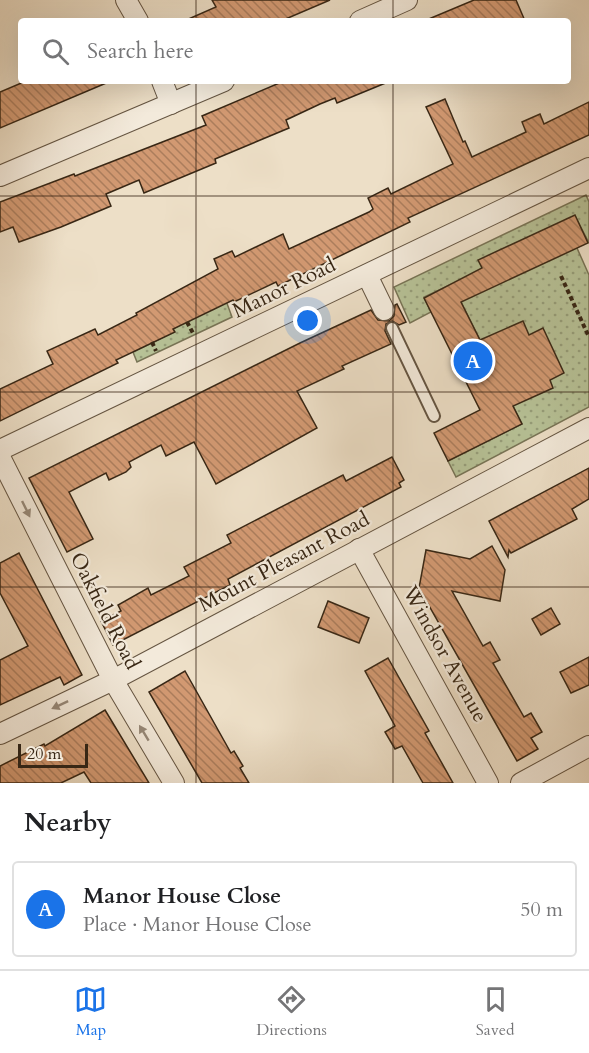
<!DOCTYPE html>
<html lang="en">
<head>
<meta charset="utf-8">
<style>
	body { margin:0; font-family:Cardo,serif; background:#f6f6f6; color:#202124 }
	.scale { position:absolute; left:18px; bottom:15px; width:70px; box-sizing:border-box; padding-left:6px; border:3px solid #382715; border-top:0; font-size:16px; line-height:21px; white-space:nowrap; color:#382715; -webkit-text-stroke:4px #f3eadb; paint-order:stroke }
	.you { position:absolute; left:308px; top:321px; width:21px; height:21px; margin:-15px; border:4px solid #fff; border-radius:50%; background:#1a73e8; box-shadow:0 0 0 9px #1a73e833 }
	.badge { display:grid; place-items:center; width:39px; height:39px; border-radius:50%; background:#1a73e8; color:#fff; font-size:20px; font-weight:700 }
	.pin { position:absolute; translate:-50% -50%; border:3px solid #fff; box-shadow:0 2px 6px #0006 }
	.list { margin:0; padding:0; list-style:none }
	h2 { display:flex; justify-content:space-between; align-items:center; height:78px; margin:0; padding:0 24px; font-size:26px }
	h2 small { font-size:20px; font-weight:400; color:#757577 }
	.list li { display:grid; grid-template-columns:39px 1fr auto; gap:18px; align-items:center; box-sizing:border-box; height:96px; margin:0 12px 12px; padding:0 12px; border:2px solid #e0e0e0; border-radius:6px }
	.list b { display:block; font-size:22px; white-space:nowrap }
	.list p { margin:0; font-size:20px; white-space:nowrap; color:#757577 }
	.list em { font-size:20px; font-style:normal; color:#757577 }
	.icon { flex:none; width:33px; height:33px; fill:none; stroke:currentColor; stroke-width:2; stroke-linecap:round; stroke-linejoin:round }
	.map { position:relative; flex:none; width:589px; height:783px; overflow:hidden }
	.search { position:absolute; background:#fff; box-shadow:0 6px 24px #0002; left:18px; right:18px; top:18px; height:66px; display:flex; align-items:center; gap:15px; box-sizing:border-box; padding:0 21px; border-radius:6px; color:#757577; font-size:22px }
	.sheet { height:186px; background:#fff }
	nav { display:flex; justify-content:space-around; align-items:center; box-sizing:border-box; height:84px; border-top:2px solid #e0e0e0; background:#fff; font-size:16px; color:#757577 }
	nav a { display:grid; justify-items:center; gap:3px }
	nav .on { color:#1a73e8 }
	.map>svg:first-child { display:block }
	.grass { fill:url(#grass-dots); stroke:#787456; stroke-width:1.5 }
	.building { fill:url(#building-back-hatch); stroke:#382715; stroke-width:1.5 }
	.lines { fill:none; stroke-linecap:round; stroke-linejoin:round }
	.service-casing { stroke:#655542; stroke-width:14 }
	.minor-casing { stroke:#655542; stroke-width:22 }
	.path { stroke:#382715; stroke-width:4; stroke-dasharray:4.5 3; stroke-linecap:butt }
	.service { stroke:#f3eadb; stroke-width:10 }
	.minor { stroke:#f3eadb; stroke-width:20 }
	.oneway { fill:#968878 }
	.grid { fill:none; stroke:#382715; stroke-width:1.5; stroke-opacity:0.55 }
	.labels { text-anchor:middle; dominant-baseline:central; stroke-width:4.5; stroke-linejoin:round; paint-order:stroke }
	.street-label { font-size:21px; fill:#382715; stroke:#f3eadb }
</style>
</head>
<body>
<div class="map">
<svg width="589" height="783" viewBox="0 0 589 783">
	<defs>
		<pattern id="grass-dots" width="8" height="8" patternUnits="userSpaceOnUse" patternTransform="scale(1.5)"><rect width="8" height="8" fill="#b7c297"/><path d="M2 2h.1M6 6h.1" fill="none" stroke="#969e7a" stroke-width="1.8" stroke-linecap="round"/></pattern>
		<pattern id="building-back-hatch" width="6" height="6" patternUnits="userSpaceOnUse" patternTransform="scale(1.5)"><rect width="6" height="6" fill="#d29972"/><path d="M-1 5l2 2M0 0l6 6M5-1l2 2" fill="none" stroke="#ab7d5c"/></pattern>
	</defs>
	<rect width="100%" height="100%" fill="#eddfc7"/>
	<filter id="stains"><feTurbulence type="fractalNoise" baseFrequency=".00333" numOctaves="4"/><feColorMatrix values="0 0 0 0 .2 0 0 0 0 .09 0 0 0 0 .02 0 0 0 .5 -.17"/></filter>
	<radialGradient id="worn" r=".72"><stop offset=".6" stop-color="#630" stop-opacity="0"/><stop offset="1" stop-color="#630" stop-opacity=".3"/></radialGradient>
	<!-- grass -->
	<g class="grass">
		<polygon points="586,195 589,202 589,243 575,216 577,248 589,275 589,407 456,477 448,461 522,424 452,284 424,297 431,312 410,323 394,287"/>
		<polygon points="225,298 232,317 137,362 133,352 174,332 173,329"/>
	</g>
	<!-- building -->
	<g class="building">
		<polygon points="212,0 330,0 281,21 184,21 216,7"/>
		<polygon points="474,0 516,0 525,21 424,21"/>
		<polygon points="26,81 111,81 0,128 0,92"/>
		<polygon points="284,81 388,82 337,103 335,98 320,104 286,120 289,128 215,159 216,163 144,193 139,180 106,194 111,206 61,227 19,242 13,227 0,232 0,202 74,174 75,176 206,125 202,116"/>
		<polygon points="445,99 463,142 465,141 472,157 526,132 522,122 540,114 544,124 589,102 589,135 408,218 410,222 278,286 276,282 234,302 233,300 173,329 175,332 116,360 118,363 0,421 0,389 53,364 47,351 95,329 98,335 137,315 136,313 218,269 214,259 232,251 235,257 283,234 289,249 369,212 373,209 368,198 388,188 391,194 453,164 426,107"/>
		<polygon points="575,215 588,243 461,302 480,340 523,321 529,335 543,328 564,373 550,380 553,388 513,406 522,424 448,461 434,433 480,410 424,298 482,268 478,260"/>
		<polygon points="397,304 406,322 399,325 392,321 386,324 385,331 391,344 342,366 344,369 297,391 317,428 216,484 194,442 166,456 161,445 129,462 131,467 126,472 109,480 106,473 69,492 93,539 67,552 29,478 300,343 371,310 378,320 389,321 394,316 395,305"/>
		<polygon points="392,457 404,480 399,483 401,487 228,579 230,585 113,645 101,621 121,611 118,605 148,588 151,595 189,576 184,567 231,543 227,535 343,475 346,481"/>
		<polygon points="589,468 589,499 572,509 577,519 511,553 509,550 508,557 489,521"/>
		<polygon points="492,546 505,570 500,601 452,591 483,646 490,642 500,660 493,663 524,717 531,713 542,732 531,738 538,749 517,761 419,588 426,550 470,559"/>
		<polygon points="19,553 82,675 64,685 60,677 0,705 0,660 28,646 0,593 0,563"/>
		<polygon points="328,601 369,618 359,643 318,627"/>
		<polygon points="551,608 560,624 541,635 532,619"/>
		<polygon points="589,657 589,685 571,693 560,672"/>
		<polygon points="388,658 429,731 425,733 453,783 423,783 402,746 395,749 385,732 395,726 365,671"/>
		<polygon points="185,671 231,753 234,751 243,766 240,768 249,783 202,783 149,692"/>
		<polygon points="105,710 149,783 91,783 84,772 61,783 0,783 0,766 44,744 45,746"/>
	</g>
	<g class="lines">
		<!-- service casing -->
		<g class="service-casing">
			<polyline id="service" points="392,328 434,416"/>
		</g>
		<!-- minor casing -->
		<g class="minor-casing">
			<g id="minor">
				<polyline points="126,0 138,21"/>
				<polyline points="360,21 407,0"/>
				<polyline points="162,81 171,104"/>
				<polyline points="0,176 224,81"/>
				<polyline points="367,275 384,310"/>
				<polyline points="0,450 589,168"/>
				<polyline points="0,457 113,680 174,783"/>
				<polyline points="359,549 488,783"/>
				<polyline points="0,734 113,680 589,428"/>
				<polyline points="521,783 589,746"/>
			</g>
		</g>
		<!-- path -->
		<g class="path">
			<polyline points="561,276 589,337"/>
			<polyline points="187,322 194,335"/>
			<polyline points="152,342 156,351"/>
		</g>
		<!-- service -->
		<use href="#service" class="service"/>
		<!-- minor -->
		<use href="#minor" class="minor"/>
	</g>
	<!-- one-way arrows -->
	<defs><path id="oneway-solid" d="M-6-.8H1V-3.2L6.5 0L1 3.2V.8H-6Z" transform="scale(1.5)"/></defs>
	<g class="oneway">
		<use href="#oneway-solid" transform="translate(26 509) rotate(64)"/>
		<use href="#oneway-solid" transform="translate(60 705) rotate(155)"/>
		<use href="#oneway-solid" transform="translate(144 733) rotate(-121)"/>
	</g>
	<!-- grid -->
	<path class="grid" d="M 196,0 L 196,21M 393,0 L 393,21M 196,81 L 196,783M 393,81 L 393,783M 0,196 L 589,196M 0,392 L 589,392M 0,587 L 589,587"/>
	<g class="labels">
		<!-- street labels -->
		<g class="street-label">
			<text transform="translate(284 288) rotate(-26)">Manor Road</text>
			<text transform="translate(284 562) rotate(-28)">Mount Pleasant Road</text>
			<text transform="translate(105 611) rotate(63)">Oakfield Road</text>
			<text transform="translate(445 654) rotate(61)">Windsor Avenue</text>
		</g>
	</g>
	<rect width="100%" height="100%" filter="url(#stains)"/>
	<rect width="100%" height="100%" fill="url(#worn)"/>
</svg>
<div class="scale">20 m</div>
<div class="you"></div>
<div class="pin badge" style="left:473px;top:361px">A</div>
<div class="search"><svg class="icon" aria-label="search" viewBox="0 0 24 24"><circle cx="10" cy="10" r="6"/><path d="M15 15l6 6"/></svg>Search here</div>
</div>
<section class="sheet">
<h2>Nearby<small></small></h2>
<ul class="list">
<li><span class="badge">A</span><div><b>Manor House Close</b><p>Place · Manor House Close</p></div><em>50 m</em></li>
</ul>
</section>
<nav>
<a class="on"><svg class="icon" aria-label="map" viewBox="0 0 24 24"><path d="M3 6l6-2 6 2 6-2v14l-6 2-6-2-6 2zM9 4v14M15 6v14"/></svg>Map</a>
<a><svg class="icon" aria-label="directions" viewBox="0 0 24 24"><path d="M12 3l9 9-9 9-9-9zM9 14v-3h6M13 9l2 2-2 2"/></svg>Directions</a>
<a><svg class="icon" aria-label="saved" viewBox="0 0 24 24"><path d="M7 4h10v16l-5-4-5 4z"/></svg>Saved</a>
</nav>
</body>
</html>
